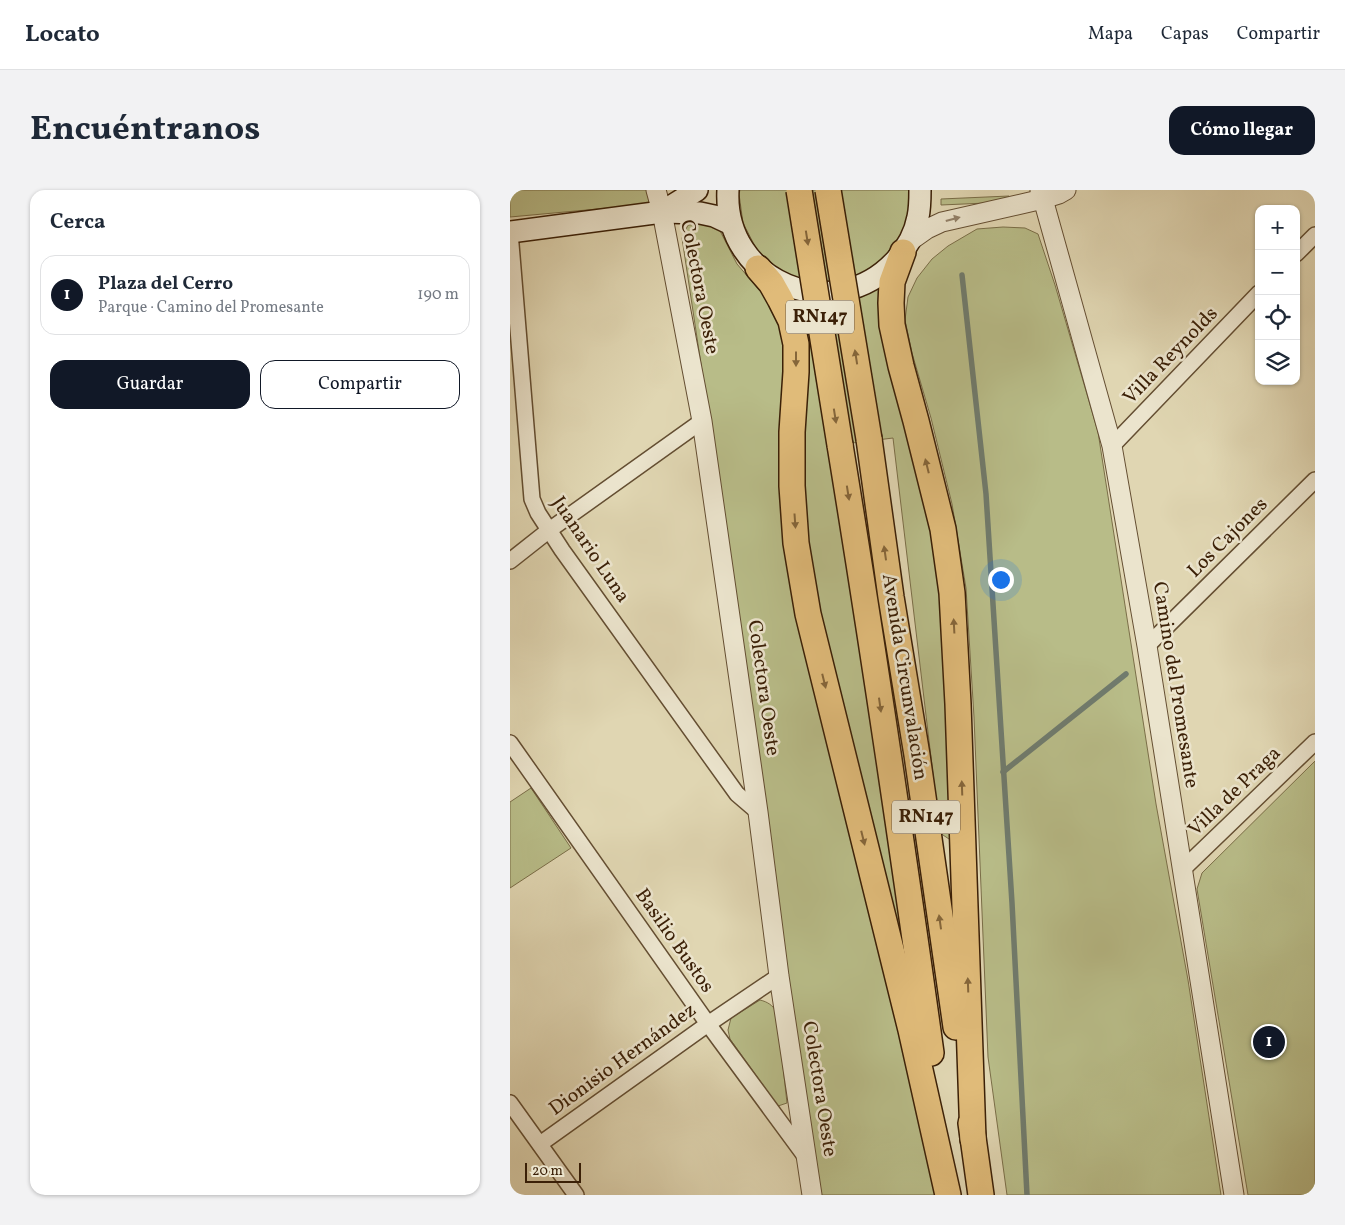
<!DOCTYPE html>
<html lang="es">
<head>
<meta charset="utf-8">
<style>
	body { margin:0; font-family:Vollkorn,serif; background:#f2f2f3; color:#1f2937 }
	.controls { position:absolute; right:15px; top:15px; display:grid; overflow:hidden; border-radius:10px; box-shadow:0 1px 4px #0004 }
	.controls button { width:45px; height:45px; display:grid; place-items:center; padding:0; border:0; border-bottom:1px solid #e0e1e3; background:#fff; color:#1f2937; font:25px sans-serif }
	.scale { position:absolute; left:15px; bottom:12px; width:56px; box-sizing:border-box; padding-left:5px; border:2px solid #3b2007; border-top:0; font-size:14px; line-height:18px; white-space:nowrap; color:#3b2007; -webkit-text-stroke:4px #ebe4cd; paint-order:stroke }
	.you { position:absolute; left:490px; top:389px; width:18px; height:18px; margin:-12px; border:4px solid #fff; border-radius:50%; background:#1a73e8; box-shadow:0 0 0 8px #1a73e833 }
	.badge { display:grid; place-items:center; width:32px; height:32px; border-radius:50%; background:#111827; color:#fff; font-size:16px; font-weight:700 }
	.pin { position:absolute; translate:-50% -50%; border:2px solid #fff; box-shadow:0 1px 5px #0006 }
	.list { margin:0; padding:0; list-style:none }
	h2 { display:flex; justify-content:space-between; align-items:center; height:65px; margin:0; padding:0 20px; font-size:21px }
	h2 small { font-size:16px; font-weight:400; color:#747a83 }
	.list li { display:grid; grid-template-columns:32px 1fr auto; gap:15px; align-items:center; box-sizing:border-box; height:80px; margin:0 10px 10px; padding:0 10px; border:1px solid #e0e1e3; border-radius:15px }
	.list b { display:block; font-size:19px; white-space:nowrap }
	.list p { margin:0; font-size:16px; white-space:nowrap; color:#747a83 }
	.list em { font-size:16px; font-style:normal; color:#747a83 }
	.actions { display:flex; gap:10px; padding:15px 20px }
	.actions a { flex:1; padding:11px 0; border:1px solid #111827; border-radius:15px; text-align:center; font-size:18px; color:#111827 }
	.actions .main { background:#111827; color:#fff }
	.icon { flex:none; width:28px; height:28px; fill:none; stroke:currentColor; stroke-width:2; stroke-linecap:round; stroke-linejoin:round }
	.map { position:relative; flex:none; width:805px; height:1005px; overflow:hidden; border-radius:15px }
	header { display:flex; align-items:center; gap:30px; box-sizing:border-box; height:70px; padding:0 25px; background:#fff; border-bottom:1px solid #e0e1e3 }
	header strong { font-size:24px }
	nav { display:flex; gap:28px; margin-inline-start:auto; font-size:18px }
	.intro { display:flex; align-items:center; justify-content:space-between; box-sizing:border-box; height:120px; padding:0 30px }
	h1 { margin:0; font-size:35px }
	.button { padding:12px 22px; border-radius:15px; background:#111827; color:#fff; font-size:18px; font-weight:700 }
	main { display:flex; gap:30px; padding:0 30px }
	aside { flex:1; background:#fff; border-radius:15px; box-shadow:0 1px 4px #0004 }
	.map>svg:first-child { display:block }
	.green { fill:#b8bc88; stroke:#7a6e48 }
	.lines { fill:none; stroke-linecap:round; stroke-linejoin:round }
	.stream { stroke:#707b6d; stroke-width:5.5 }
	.minor-casing { stroke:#644e32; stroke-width:18 }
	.tertiary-casing { stroke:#644e32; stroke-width:21 }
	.secondary-casing { stroke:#3b2007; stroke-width:24 }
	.trunk-casing { stroke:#3b2007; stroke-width:28 }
	.minor { stroke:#ebe4cd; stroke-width:15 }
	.tertiary { stroke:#ebe4cd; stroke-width:19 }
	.secondary { stroke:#ebe4cd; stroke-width:21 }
	.trunk { stroke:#e0bb79; stroke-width:25 }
	.trunk-bridge-casing { stroke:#3b2007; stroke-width:28; stroke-linecap:butt }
	.trunk-bridge { stroke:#e0bb79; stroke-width:25 }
	.oneway { fill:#93826a }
	.oneway2 { fill:#85663a }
	.labels { text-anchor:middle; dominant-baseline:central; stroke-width:5; stroke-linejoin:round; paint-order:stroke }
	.shield { fill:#ebe4cd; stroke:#705b42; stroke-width:1 }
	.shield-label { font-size:19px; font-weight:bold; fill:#3b2007 }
	.street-label { font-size:20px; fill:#3b2007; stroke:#ebe4cd }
</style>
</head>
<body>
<header>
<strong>Locato</strong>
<nav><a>Mapa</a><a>Capas</a><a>Compartir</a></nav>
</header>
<div class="intro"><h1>Encuéntranos</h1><a class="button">Cómo llegar</a></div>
<main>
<aside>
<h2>Cerca<small></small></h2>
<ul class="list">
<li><span class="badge">1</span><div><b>Plaza del Cerro</b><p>Parque · Camino del Promesante</p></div><em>190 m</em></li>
</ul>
<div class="actions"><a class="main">Guardar</a><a>Compartir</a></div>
</aside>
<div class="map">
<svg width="805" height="1005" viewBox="0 0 805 1005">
	<rect width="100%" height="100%" fill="#e0d6b2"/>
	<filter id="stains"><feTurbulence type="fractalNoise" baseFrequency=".004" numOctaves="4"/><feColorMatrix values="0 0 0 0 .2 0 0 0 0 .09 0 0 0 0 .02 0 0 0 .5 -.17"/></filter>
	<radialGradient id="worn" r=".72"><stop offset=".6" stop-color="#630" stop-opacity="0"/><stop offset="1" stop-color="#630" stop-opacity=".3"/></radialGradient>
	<!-- green -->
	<g class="green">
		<polygon points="0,0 137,0 142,14 0,27"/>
		<polygon points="230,0 401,0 399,27 389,51 372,72 349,87 323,93 296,91 268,80 247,60 233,33 229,4"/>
		<polygon points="499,6 499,12 431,15 431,9"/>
		<polygon points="196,34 207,35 227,74 262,115 281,148 277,302 329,581 427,1005 309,1005 277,783 239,493 172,48 178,35"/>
		<polygon points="493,37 515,38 528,44 545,95 588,242 646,614 678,790 711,1005 497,1005 478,867 464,527 456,398 442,314 421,228 402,163 395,130 398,107 407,88 422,69 438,56 467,39"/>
		<polygon points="376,91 435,389 448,655 430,643 383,248 318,256 394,749 382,741 295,362 274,102 346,108 368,99"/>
		<polygon points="805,571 805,1005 738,1005 687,699 692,683"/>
		<polygon points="21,598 61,658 0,698 0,612"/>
		<path d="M 250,810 C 258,812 262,815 267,822 L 277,913 L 268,916 L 220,849 L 218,840 L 221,828 Z"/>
	</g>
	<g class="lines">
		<!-- stream -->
		<g class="stream">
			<polyline points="452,85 476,304 502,713 517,1005"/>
			<polyline points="493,582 616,484"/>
		</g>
		<!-- minor casing -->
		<g class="minor-casing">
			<g id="minor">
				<polyline points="0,42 22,309 28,323 52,360 227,604 248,622"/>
				<polyline points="786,64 805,45"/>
				<polyline points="602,256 749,103"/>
				<polyline points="0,371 38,341 192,231"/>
				<polyline points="637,456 805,290"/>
				<polyline points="0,553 198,834 295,966"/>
				<polyline points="672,680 805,552"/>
				<polyline points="0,913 66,1005"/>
				<polyline points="30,954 198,834 269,786"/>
			</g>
		</g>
		<!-- tertiary casing -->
		<g class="tertiary-casing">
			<g id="tertiary">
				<polyline points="146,0 152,22 192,231 248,622 269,786 302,1005"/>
				<polyline points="530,0 533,9 602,256 637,456 724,1005"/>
				<polyline points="400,51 417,39 432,32 533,9 549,4 556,0"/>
			</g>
		</g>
		<!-- secondary casing -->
		<g class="secondary-casing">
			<g id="secondary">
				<path d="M 218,0 C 213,92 324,138 386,70 C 397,58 405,43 408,27 C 410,18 410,8 410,0"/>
				<polyline points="152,22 187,0"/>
				<polyline points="0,42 152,22 190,23 204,26 221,34"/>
			</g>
		</g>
		<!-- trunk casing -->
		<g class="trunk-casing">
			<g id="trunk">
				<polyline points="393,62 382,92 381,113 382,135 391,176 406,231 433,339 442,403 448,514 463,949"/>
				<polyline points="248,78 261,93 270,109 281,131 286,154 286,182 282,242 282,296 286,353 298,424 401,840 438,1005"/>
				<polyline points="359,249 381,407 407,565 446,837"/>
				<path d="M 330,255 C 363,457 393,660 421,863"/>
				<polyline points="461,933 471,1005"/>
			</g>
		</g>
		<!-- minor -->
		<use href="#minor" class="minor"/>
		<!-- tertiary -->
		<use href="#tertiary" class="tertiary"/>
		<!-- secondary -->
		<use href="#secondary" class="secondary"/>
		<!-- trunk -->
		<use href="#trunk" class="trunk"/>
		<!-- trunk-bridge casing -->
		<g class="trunk-bridge-casing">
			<g id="trunk-bridge">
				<polyline points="289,0 330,255"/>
				<polyline points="318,0 359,249"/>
			</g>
		</g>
		<!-- trunk-bridge -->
		<use href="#trunk-bridge" class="trunk-bridge"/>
	</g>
	<!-- one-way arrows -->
	<defs><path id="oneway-solid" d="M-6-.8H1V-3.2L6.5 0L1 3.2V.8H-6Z" transform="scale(1.25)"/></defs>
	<use class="oneway" href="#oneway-solid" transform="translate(443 29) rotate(-15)"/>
	<g class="oneway2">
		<use href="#oneway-solid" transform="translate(297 48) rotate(81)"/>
		<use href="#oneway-solid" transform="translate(346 167) rotate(-99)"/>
		<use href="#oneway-solid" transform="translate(286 169) rotate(90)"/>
		<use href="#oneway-solid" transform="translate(325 226) rotate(81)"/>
		<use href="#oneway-solid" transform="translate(417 276) rotate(-104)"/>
		<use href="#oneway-solid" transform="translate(338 303) rotate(81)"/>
		<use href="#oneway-solid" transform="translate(285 331) rotate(86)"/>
		<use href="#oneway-solid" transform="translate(375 363) rotate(-98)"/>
		<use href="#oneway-solid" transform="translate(444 436) rotate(-93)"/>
		<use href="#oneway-solid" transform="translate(314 491) rotate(76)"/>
		<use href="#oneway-solid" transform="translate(370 515) rotate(82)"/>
		<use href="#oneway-solid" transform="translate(452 598) rotate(-92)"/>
		<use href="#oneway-solid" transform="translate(353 648) rotate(76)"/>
		<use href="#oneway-solid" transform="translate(430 732) rotate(-98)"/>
		<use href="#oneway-solid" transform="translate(458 795) rotate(-92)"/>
	</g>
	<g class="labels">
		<!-- shield labels -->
		<g class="shield">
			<rect x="276" y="110.5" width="68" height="33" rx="4"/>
			<rect x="382" y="610.5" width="68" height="33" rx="4"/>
		</g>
		<g class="shield-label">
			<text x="310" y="127">RN147</text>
			<text x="416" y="627">RN147</text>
		</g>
		<!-- street labels -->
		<g class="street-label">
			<text transform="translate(189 97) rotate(79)">Colectora Oeste</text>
			<text transform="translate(661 166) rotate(-46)">Villa Reynolds</text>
			<text transform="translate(718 348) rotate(-45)">Los Cajones</text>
			<text transform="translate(80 360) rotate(56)">Juanario Luna</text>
			<text transform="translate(394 487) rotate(81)">Avenida Circunvalación</text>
			<text transform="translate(665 495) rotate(81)">Camino del Promesante</text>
			<text transform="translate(253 498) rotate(82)">Colectora Oeste</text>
			<text transform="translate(725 602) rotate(-44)">Villa de Praga</text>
			<text transform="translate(164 751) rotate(55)">Basilio Bustos</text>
			<text transform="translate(113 870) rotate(-36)">Dionisio Hernández</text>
			<text transform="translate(309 899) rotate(81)">Colectora Oeste</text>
		</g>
	</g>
	<rect width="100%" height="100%" filter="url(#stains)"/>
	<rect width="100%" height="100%" fill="url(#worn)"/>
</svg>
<div class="controls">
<button>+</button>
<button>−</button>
<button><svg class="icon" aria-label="locate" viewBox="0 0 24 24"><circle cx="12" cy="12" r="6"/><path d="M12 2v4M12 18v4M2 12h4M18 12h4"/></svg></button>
<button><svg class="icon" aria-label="layers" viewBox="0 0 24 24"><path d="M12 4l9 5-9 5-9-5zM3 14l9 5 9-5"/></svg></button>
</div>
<div class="scale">20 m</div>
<div class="you"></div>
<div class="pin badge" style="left:759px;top:852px">1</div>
</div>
</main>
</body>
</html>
